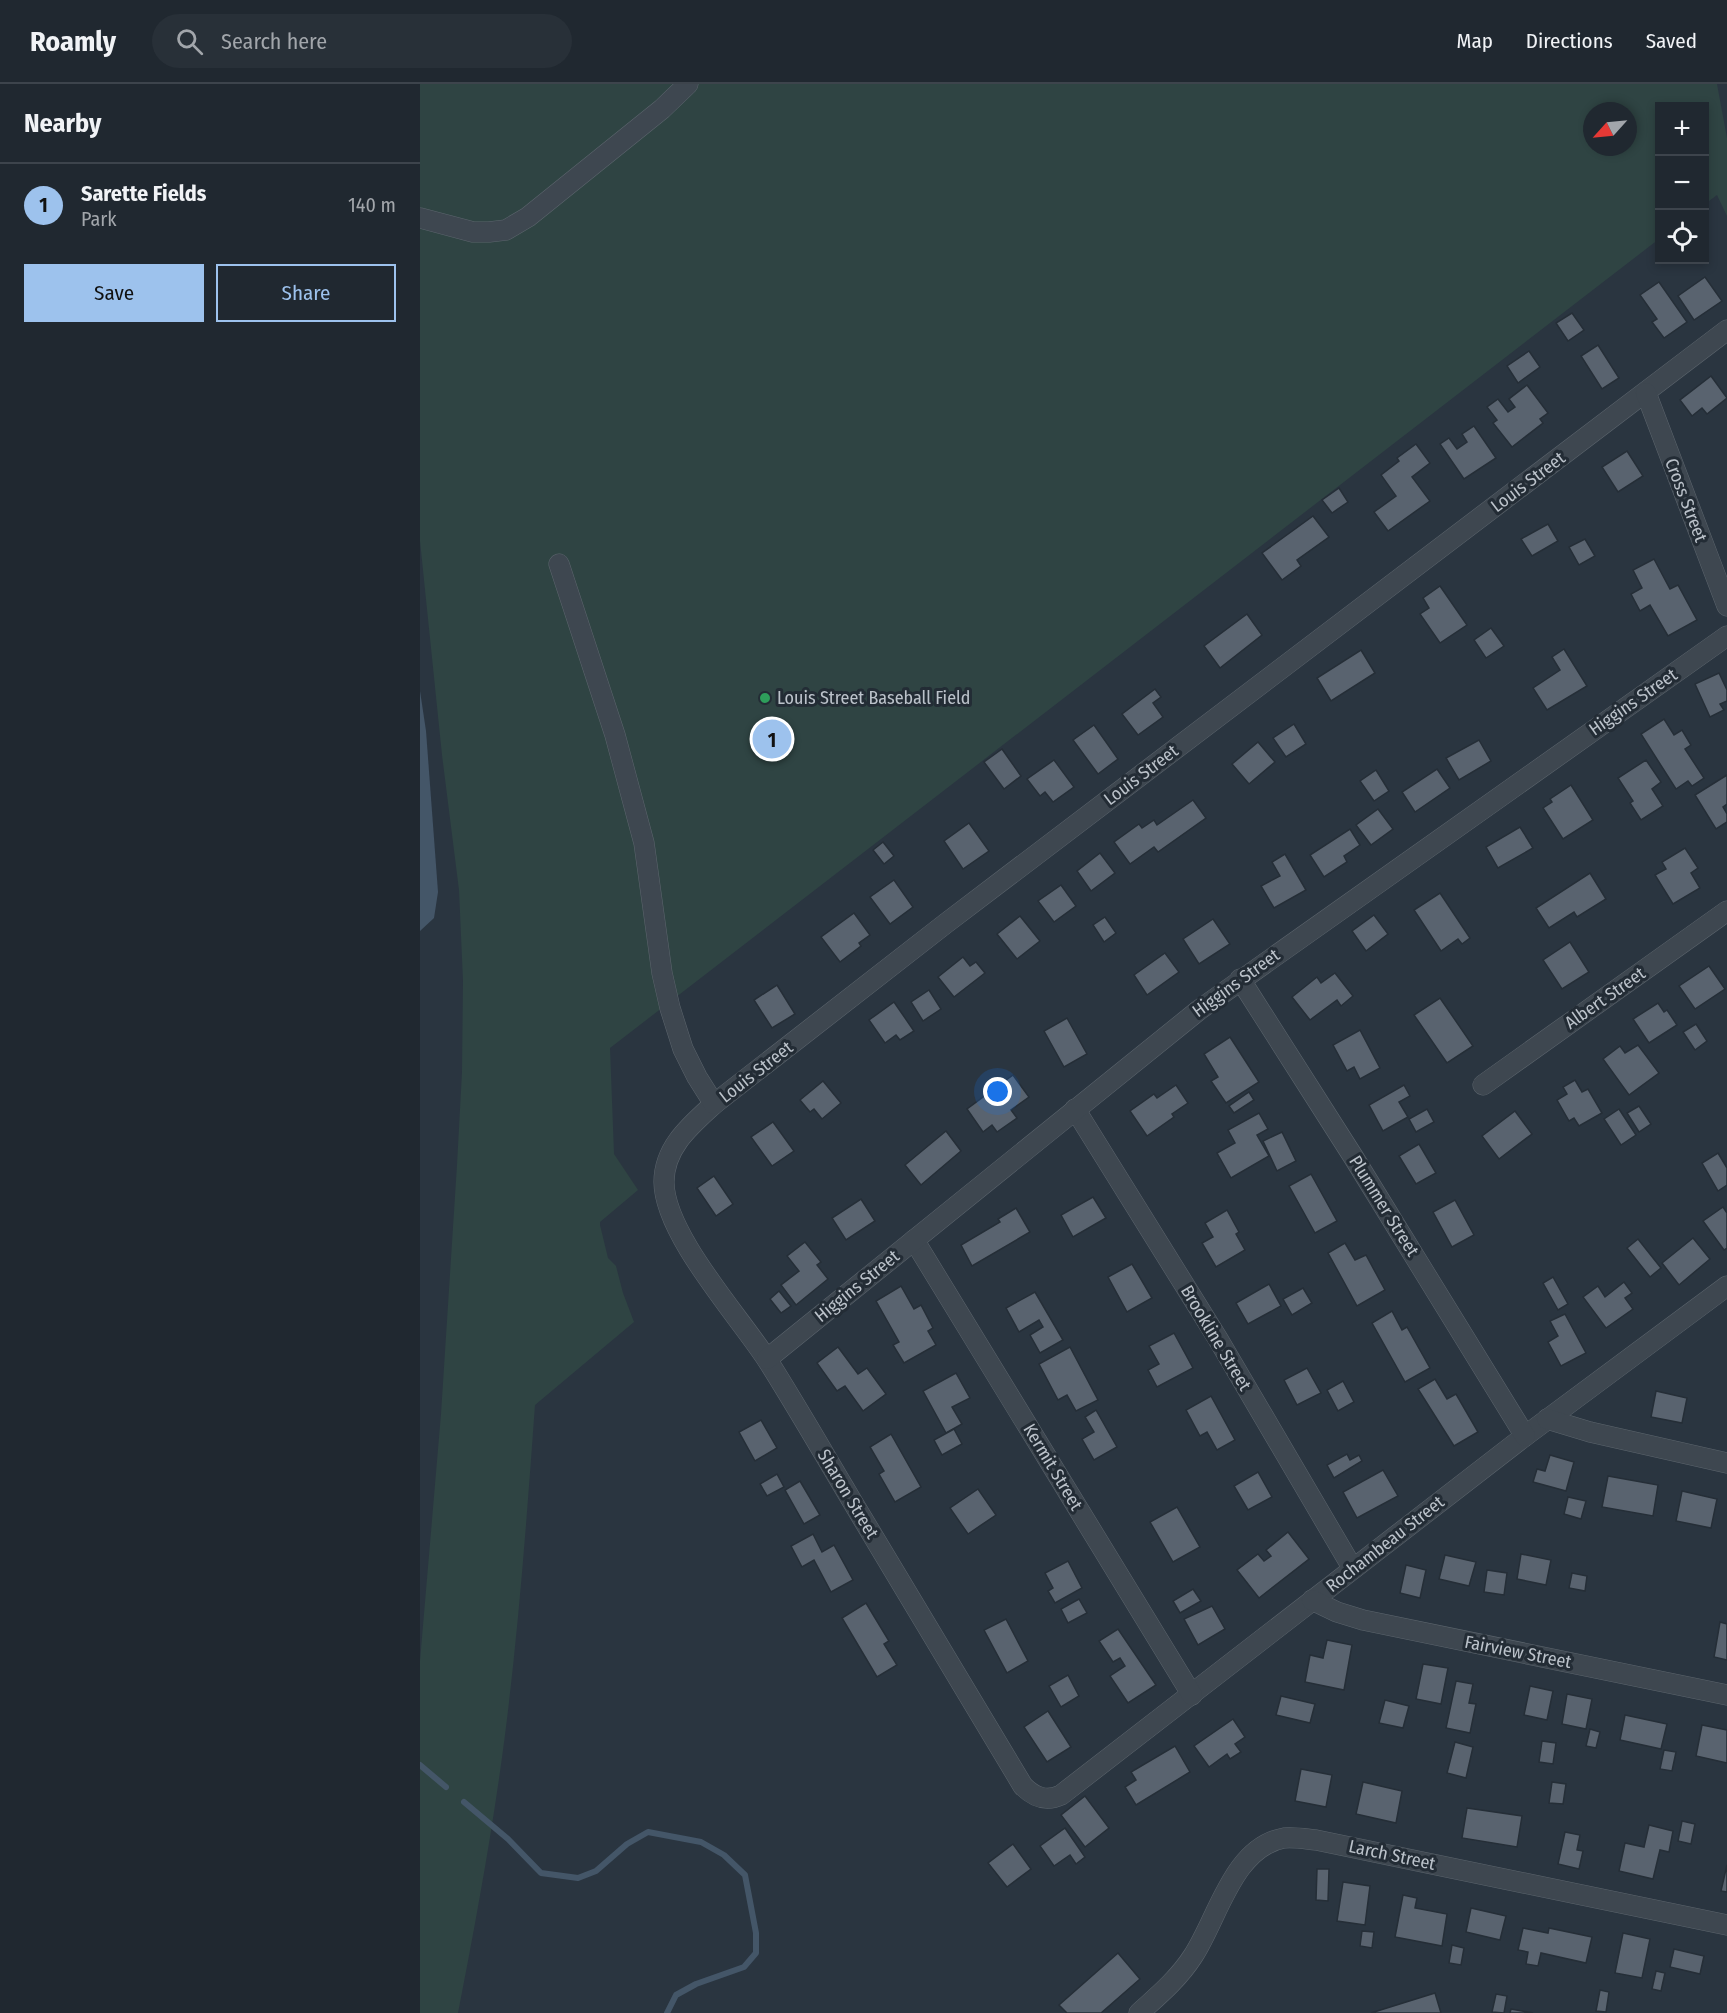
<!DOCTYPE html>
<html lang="en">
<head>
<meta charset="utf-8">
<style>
	body { margin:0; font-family:"Fira Sans Condensed",sans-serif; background:#283038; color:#f1f3f6 }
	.controls { position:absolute; right:18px; top:18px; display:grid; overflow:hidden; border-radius:0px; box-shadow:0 3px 9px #0003 }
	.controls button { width:54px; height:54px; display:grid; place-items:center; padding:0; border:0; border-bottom:2px solid #3d444c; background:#202830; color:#f1f3f6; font:30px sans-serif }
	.compass { position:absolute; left:1163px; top:18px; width:54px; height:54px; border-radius:50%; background:#202830; box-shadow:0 3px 9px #0003; rotate:243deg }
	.you { position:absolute; left:578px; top:1008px; width:21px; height:21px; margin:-15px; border:4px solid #fff; border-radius:50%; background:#1a73e8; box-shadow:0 0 0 9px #1a73e833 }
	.badge { display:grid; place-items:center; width:39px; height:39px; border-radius:50%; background:#9dc2ed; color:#111; font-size:20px; font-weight:700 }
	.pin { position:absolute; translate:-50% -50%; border:3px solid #fff; box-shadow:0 2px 6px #0006 }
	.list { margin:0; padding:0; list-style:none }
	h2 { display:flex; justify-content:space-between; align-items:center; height:78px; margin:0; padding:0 24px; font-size:26px }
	h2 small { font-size:20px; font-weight:400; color:#a2a6ab }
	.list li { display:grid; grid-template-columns:39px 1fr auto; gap:18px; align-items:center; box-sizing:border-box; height:84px; padding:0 24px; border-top:2px solid #3d444c }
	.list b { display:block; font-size:22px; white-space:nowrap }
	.list p { margin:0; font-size:20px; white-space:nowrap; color:#a2a6ab }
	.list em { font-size:20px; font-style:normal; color:#a2a6ab }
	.actions { display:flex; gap:12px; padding:18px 24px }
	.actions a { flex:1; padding:14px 0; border:2px solid #9dc2ed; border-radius:0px; text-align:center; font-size:21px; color:#9dc2ed }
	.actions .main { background:#9dc2ed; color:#111 }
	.icon { flex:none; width:33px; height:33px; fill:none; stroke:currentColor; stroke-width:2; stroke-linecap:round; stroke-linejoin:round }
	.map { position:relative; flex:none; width:1307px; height:1929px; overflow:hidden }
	header { display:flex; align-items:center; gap:36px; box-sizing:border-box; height:84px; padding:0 30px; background:#202830; border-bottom:2px solid #3d444c }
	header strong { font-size:28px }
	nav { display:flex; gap:33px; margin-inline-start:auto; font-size:21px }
	.search { width:420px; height:54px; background:#283038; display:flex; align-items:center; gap:15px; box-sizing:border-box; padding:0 21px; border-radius:33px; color:#a2a6ab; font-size:22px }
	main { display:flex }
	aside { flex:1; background:#202830 }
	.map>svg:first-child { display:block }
	.green { fill:#2f4443; fill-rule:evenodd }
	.water { fill:#445668 }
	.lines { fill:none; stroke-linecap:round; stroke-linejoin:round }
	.stream { stroke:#445668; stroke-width:6 }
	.building { fill:#59636f; stroke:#252e37; stroke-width:1.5 }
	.minor-casing { stroke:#5c656d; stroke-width:21 }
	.minor { stroke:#3e4750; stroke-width:20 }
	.leisure-dot { fill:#2e9e5b; stroke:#232c35; stroke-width:2 }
	.labels { text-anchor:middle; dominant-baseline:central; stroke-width:6; stroke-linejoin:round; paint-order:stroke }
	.street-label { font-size:18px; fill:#bbc2ca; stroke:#232c35 }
	.poi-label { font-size:18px; fill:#bbc2ca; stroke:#232c35; text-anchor:start }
</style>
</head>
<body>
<header>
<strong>Roamly</strong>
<div class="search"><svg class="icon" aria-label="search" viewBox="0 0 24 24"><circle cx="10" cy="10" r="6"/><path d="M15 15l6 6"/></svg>Search here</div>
<nav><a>Map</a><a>Directions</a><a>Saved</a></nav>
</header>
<main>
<aside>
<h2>Nearby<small></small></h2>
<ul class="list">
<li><span class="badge">1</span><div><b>Sarette Fields</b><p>Park</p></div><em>140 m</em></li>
</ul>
<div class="actions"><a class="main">Save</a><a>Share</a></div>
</aside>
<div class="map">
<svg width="1307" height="1929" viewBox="0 0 1307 1929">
	<rect width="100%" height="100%" fill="#2a3540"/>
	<!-- green -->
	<path class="green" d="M 0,0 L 1297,0 L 1307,54 L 1307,132 L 1297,111 L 1285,120 L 1284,22 L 1240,22 L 1239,155 L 190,964 L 194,1070 L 218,1106 L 180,1138 L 180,1141 L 188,1174 L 196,1182 L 203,1209 L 214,1238 L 115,1321 C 107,1431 99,1541 85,1651 C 73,1744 56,1837 38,1929 L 0,1929 L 0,1577 L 21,1330 L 37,1081 L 42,988 L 43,897 L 39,806 L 22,671 L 0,457 ZM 1172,27 L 1208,27 L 1208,63 L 1172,63 Z"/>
	<!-- water -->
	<polygon class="water" points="0,607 6,647 18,808 14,834 0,847"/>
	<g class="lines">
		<!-- stream -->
		<g class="stream">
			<polyline points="0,1681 26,1703"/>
			<polyline points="44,1718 88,1755 121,1789 158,1794 176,1787 207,1760 228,1748 281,1758 304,1771 325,1791 336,1849 336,1869 324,1883 276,1900 256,1911 247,1929"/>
		</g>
	</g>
	<!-- building -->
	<g class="building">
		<polygon points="1285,193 1302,217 1274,236 1258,212"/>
		<polygon points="1239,198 1267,238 1244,254 1232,238 1237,235 1220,211"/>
		<polygon points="1152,229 1164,246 1148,257 1136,239"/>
		<polygon points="1178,261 1199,294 1182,305 1161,272"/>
		<polygon points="1109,267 1120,283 1098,299 1087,282"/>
		<polygon points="1291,292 1307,314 1287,330 1282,324 1272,332 1260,316"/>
		<polygon points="1107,301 1128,329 1120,335 1123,339 1092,363 1073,339 1077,336 1067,323 1078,315 1088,328 1095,323 1089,315"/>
		<polygon points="1054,342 1076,374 1044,395 1020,360 1029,354 1037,365 1047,358 1042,350"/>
		<polygon points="996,360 1010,379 992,393 1010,417 968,447 954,428 976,412 961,391 979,377 977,374"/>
		<polygon points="1207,367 1223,392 1198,408 1182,383"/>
		<polygon points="919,404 928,418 912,429 902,416"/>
		<polygon points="893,432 909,453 877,476 881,482 862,496 842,469"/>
		<polygon points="1128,440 1138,457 1112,472 1101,455"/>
		<polygon points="1165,455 1175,472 1159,481 1149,463"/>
		<polygon points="1234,475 1250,505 1258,501 1277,536 1248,552 1230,521 1220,527 1211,510 1222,504 1213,486"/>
		<polygon points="1020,502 1047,541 1020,559 1000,530 1009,524 1003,514"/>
		<polygon points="827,530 842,551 800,584 784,562"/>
		<polygon points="1071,544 1084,562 1066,574 1054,556"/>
		<polygon points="1144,565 1167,602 1127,626 1113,604 1140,586 1132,573"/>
		<polygon points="941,566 955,589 911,617 897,594"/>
		<polygon points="1299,589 1307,606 1307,617 1300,620 1304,626 1290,633 1275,600"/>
		<polygon points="735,605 741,613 733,619 743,633 718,651 702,630"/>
		<polygon points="1244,635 1254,651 1262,646 1271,661 1265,665 1284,694 1272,702 1268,697 1256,705 1221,650"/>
		<polygon points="874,640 886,660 866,673 853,654"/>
		<polygon points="674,641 698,675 678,690 653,656"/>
		<polygon points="1059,656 1071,677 1039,696 1026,674"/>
		<polygon points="838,658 855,678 829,700 812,680"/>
		<polygon points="582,665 601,692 584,705 564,678"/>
		<polygon points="634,676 654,703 633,718 625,708 620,712 607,695"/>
		<polygon points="1226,676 1241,698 1232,705 1243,722 1221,736 1210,719 1213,717 1198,694"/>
		<polygon points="1017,685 1030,704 995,728 982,708"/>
		<polygon points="956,686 969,707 954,717 940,697"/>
		<polygon points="1307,691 1307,720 1303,723 1307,730 1307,738 1296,745 1275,711"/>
		<polygon points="1151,701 1173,736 1143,755 1123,724 1132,718 1130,715"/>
		<polygon points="773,716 786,734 738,768 734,763 710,780 694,758 719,740 722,744 734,736 737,741"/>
		<polygon points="958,725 973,745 951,761 936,741"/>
		<polygon points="549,739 569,767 543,785 524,757"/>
		<polygon points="1100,743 1113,764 1078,784 1066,763"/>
		<polygon points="930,745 940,761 924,772 927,778 904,793 890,771"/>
		<polygon points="463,758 474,772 464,780 453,766"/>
		<polygon points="1265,764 1278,784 1271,789 1280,804 1253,820 1235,791 1246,785 1242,778"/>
		<polygon points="680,769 695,789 671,807 657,787"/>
		<polygon points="865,770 886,806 854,824 841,802 860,792 852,778"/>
		<polygon points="1170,789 1186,815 1157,833 1154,828 1129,844 1116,824"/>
		<polygon points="474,796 493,823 470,840 450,813"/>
		<polygon points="641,801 656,822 634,838 618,817"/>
		<polygon points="1020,809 1050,854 1042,860 1038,855 1021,867 994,826"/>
		<polygon points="434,829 450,851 439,859 441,862 420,878 401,853"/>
		<polygon points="954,831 968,850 946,867 932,847"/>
		<polygon points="600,832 620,857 597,875 577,850"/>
		<polygon points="685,833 696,849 684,858 673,841"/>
		<polygon points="793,835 810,860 779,880 763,855"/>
		<polygon points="1150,858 1169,888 1142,905 1123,876"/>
		<polygon points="745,869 759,888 727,911 714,891"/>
		<polygon points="543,873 550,882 556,878 565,889 534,913 518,893"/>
		<polygon points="1289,882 1305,905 1275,925 1259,902"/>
		<polygon points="915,889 933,912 921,922 917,916 890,936 872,913 897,893 901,899"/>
		<polygon points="357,901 375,930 352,944 334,916"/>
		<polygon points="509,906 521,925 503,937 491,918"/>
		<polygon points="1020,914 1053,962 1027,979 994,931"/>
		<polygon points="474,918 494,947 480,956 476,951 465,959 449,936"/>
		<polygon points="1238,919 1244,928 1247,926 1257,941 1229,959 1213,935"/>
		<polygon points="647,934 667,970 644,983 624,947"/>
		<polygon points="1276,940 1287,957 1275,966 1263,948"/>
		<polygon points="940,946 960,984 940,995 934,983 927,987 913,961"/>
		<polygon points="810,953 839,998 806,1019 791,997 798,993 784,970"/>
		<polygon points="1218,961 1239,989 1209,1011 1183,975 1200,962 1205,969"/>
		<polygon points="593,991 609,1013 591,1026 597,1034 577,1048 572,1041 563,1048 547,1025"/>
		<polygon points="1155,996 1162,1008 1168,1005 1182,1029 1159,1042 1154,1034 1149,1037 1137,1016 1147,1010 1143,1003"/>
		<polygon points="403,997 421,1019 402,1035 394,1025 390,1028 380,1016"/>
		<polygon points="756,1001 768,1019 752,1030 754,1033 727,1052 710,1027 734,1010 737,1014"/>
		<polygon points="984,1001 990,1012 979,1018 988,1033 963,1047 949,1021"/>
		<polygon points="829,1008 834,1016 814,1029 809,1022"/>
		<polygon points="1219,1022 1231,1040 1219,1048 1207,1029"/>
		<polygon points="1007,1025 1014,1038 996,1048 989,1035"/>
		<polygon points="1199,1025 1216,1051 1201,1061 1184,1035"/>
		<polygon points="1095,1027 1112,1050 1079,1075 1062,1052"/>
		<polygon points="839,1029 848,1045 837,1051 849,1072 811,1094 797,1069 815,1059 808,1046"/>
		<polygon points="353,1038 374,1067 352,1082 331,1053"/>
		<polygon points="526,1047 541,1067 501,1101 485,1081"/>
		<polygon points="862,1048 876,1077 857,1087 843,1057"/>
		<polygon points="999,1060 1016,1089 996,1100 979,1072"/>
		<polygon points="1298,1069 1307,1084 1307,1101 1298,1107 1282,1079"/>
		<polygon points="891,1090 917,1137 895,1149 869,1102"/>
		<polygon points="294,1092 313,1120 296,1132 277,1104"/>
		<polygon points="673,1113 686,1134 653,1153 641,1131"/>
		<polygon points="441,1115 455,1137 426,1156 412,1134"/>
		<polygon points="1035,1116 1054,1151 1032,1163 1013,1128"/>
		<polygon points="1303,1123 1307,1129 1307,1164 1304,1166 1283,1137"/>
		<polygon points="596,1124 610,1148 552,1182 541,1161 580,1138 578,1135"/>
		<polygon points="807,1126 819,1148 816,1150 825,1166 796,1183 782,1159 793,1153 785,1139"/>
		<polygon points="1273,1154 1290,1175 1259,1201 1242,1179"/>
		<polygon points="1218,1155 1241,1184 1230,1193 1207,1164"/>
		<polygon points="385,1158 401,1178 397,1181 408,1195 376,1221 361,1201 379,1187 367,1172"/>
		<polygon points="925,1159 935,1176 946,1171 965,1206 937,1222 908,1169"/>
		<polygon points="712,1180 732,1214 707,1228 688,1193"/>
		<polygon points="1133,1193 1148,1220 1138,1226 1123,1199"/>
		<polygon points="1204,1198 1212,1209 1205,1214 1213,1225 1186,1244 1163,1213 1178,1202 1185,1213"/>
		<polygon points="849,1200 861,1222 828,1240 816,1219"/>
		<polygon points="481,1202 494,1225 501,1221 513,1244 508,1247 516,1261 484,1279 473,1261 479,1258 456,1217"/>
		<polygon points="883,1204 892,1219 872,1231 863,1215"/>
		<polygon points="359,1207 371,1222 361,1229 350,1215"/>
		<polygon points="615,1208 643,1256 620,1269 610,1251 623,1243 619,1236 599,1248 586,1224"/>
		<polygon points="972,1227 982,1246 987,1243 1010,1284 985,1298 952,1239"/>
		<polygon points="1145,1230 1166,1269 1141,1282 1128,1258 1138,1252 1130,1237"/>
		<polygon points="754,1249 773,1284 737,1303 728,1286 739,1280 729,1262"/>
		<polygon points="418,1263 438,1290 447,1284 466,1310 443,1327 425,1302 417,1307 397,1279"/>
		<polygon points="650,1263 678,1316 656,1327 647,1311 638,1316 619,1280"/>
		<polygon points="887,1284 901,1309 877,1321 864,1296"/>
		<polygon points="536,1289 550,1314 532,1323 542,1340 526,1349 503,1307"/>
		<polygon points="1015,1295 1027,1315 1036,1310 1058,1348 1034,1362 998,1305"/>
		<polygon points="923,1297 934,1318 918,1327 907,1306"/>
		<polygon points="1236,1307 1267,1314 1262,1339 1231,1333"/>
		<polygon points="791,1312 815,1356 797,1366 787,1348 780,1352 766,1326"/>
		<polygon points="676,1326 697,1363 674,1376 662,1355 674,1348 665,1333"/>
		<polygon points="341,1336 357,1364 335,1377 319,1348"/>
		<polygon points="534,1345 542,1360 522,1371 514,1356"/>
		<polygon points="471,1350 501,1403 475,1418 459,1390 464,1387 450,1363"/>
		<polygon points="927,1370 930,1376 939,1371 942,1377 914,1394 907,1381"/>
		<polygon points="1130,1371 1154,1378 1146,1407 1113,1398 1117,1385 1125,1387"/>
		<polygon points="963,1386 978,1412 937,1434 923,1408"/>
		<polygon points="838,1388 852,1413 828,1426 814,1402"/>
		<polygon points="357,1390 364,1403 347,1412 340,1400"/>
		<polygon points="1188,1392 1238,1401 1233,1432 1182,1423"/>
		<polygon points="380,1397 400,1431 384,1440 365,1406"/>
		<polygon points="558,1405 576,1431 548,1450 530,1424"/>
		<polygon points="1262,1407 1297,1415 1291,1444 1256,1437"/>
		<polygon points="1148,1413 1166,1417 1161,1435 1144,1430"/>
		<polygon points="757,1423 780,1463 753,1478 730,1438"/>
		<polygon points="868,1448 889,1475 839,1514 817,1486 838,1470 844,1477 851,1472 846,1466"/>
		<polygon points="393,1450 402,1468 414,1461 433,1496 411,1508 394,1476 382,1483 371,1462"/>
		<polygon points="1101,1470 1131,1476 1126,1501 1097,1495"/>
		<polygon points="1025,1471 1056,1478 1049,1502 1019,1495"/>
		<polygon points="648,1477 662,1504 635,1519 628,1507 633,1504 625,1489"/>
		<polygon points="986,1481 1006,1486 1000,1514 980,1509"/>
		<polygon points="1067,1486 1087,1489 1084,1511 1064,1508"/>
		<polygon points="1152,1489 1167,1492 1165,1507 1149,1504"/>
		<polygon points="773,1505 781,1517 760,1529 753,1517"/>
		<polygon points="659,1515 667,1529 648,1539 641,1525"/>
		<polygon points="446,1519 469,1557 464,1560 477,1581 457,1593 422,1534"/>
		<polygon points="792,1522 805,1545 778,1561 764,1535"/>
		<polygon points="586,1535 608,1577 587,1589 564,1546"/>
		<polygon points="1300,1538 1307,1540 1307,1576 1294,1573"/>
		<polygon points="698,1545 736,1601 708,1619 690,1592 705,1582 700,1574 693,1578 679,1557"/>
		<polygon points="907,1556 932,1561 924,1606 885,1598 890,1571 903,1574"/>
		<polygon points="1003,1580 1028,1584 1021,1620 996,1615"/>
		<polygon points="648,1591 659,1612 641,1623 629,1602"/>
		<polygon points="1036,1597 1053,1600 1049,1619 1056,1620 1050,1649 1026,1644"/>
		<polygon points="1110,1602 1133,1607 1127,1636 1104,1631"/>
		<polygon points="1147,1610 1172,1615 1166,1645 1142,1640"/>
		<polygon points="861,1612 895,1620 890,1639 856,1631"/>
		<polygon points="965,1616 989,1622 983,1644 959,1639"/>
		<polygon points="628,1627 651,1663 627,1678 604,1643"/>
		<polygon points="1205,1631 1247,1640 1241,1665 1200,1656"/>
		<polygon points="813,1635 825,1653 815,1660 821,1668 810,1675 807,1670 789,1683 774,1662"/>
		<polygon points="1282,1641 1307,1646 1307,1679 1276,1672"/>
		<polygon points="1170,1645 1180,1648 1176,1664 1166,1662"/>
		<polygon points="1122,1657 1136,1659 1133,1680 1119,1678"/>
		<polygon points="1035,1658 1053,1663 1046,1694 1027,1689"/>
		<polygon points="755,1662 770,1688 716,1721 705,1703 716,1696 711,1688"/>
		<polygon points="1244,1666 1256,1668 1252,1687 1240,1685"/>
		<polygon points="881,1685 912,1691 906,1723 875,1717"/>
		<polygon points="943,1698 982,1707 976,1739 936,1730"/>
		<polygon points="1132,1698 1146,1700 1143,1720 1129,1719"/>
		<polygon points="665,1712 689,1744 665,1763 641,1731"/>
		<polygon points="1047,1724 1102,1732 1097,1763 1042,1754"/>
		<polygon points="1262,1737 1275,1740 1271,1760 1258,1757"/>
		<polygon points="1229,1741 1253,1747 1249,1768 1240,1766 1233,1795 1199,1787 1205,1759 1224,1763"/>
		<polygon points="645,1744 665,1773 656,1780 650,1771 634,1782 620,1762"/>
		<polygon points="1145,1748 1160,1751 1157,1766 1163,1767 1159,1785 1138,1780"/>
		<polygon points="593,1760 611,1785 587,1803 568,1779"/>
		<polygon points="1307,1781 1307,1808 1301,1807"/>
		<polygon points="897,1785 909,1785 908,1817 896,1816"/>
		<polygon points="923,1798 950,1802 945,1841 917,1837"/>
		<polygon points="983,1811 997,1814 995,1824 1027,1830 1022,1862 975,1853"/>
		<polygon points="1051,1824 1086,1832 1080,1856 1046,1848"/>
		<polygon points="1103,1844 1128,1849 1129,1844 1172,1853 1166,1879 1121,1869 1118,1882 1106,1880 1108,1868 1098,1866"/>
		<polygon points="942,1847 954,1848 952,1864 940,1862"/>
		<polygon points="1203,1849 1230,1855 1222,1894 1195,1889"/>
		<polygon points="1032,1861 1044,1864 1041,1881 1029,1879"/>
		<polygon points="1254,1865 1284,1872 1280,1890 1250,1883"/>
		<polygon points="698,1869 720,1895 681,1929 647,1929 639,1921"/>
		<polygon points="1236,1887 1245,1889 1241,1907 1232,1905"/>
		<polygon points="1180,1906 1189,1908 1186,1928 1176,1927"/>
		<polygon points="1015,1909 1021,1929 951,1929"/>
		<polygon points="1076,1910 1087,1912 1084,1929 1072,1928"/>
		<polygon points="1091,1925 1113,1929 1090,1929"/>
	</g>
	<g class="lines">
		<!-- minor casing -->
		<g class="minor-casing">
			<g id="minor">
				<polyline points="0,134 53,148 69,148 86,146 108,133 242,25 268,0"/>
				<path d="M 1307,246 L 525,840 L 294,1020 C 271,1041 244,1063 244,1098 C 244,1150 319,1232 348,1277 C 377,1323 404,1370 432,1417 C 489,1512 546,1607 603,1702 C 614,1713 626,1718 641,1711 L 1105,1352 L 1307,1202"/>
				<polyline points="1226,309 1307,522"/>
				<polyline points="139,480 195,651 224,759 242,889 250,924 263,965 277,993 294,1020"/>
				<polyline points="820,895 934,1074 1105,1352"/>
				<polyline points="1063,1001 1307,827"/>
				<polyline points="655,1025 798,1255 933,1485"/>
				<polyline points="494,1156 772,1611"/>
				<polyline points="347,1275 779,926 1307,552"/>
				<polyline points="1127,1335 1170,1348 1307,1379"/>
				<polyline points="892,1516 917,1528 943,1536 1307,1611"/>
				<path d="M 719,1929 C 739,1911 759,1894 773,1872 C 798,1834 813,1763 864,1754 C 875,1753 886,1755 896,1756 L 1307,1841"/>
			</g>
		</g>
		<!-- minor -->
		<use href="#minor" class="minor"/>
	</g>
	<!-- markers -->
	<circle class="leisure-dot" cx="345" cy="614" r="6"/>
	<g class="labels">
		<!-- street labels -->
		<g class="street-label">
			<text transform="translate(1108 398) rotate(-37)">Louis Street</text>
			<text transform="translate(1266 416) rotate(69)">Cross Street</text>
			<text transform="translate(1213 618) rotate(-35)">Higgins Street</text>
			<text transform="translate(721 691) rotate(-37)">Louis Street</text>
			<text transform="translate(816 899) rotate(-36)">Higgins Street</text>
			<text transform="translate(1185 914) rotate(-35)">Albert Street</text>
			<text transform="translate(336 988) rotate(-38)">Louis Street</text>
			<text transform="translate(964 1122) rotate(58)">Plummer Street</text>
			<text transform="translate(437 1202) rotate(-39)">Higgins Street</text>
			<text transform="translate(796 1254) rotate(59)">Brookline Street</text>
			<text transform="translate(633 1383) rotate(59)">Kermit Street</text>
			<text transform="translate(428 1410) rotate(59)">Sharon Street</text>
			<text transform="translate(965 1460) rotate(-38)">Rochambeau Street</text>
			<text transform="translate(1098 1568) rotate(11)">Fairview Street</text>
			<text transform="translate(972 1771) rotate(12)">Larch Street</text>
		</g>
		<!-- poi labels -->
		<g class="poi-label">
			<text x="357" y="614">Louis Street Baseball Field</text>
		</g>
	</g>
</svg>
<div class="controls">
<button>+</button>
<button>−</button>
<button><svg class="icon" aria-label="locate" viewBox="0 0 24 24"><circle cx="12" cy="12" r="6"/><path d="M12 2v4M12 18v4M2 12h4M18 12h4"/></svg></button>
</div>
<svg class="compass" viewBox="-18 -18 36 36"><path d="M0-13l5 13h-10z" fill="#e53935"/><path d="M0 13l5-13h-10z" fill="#a2a6ab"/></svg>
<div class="you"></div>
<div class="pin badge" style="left:352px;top:655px">1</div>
</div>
</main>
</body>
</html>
